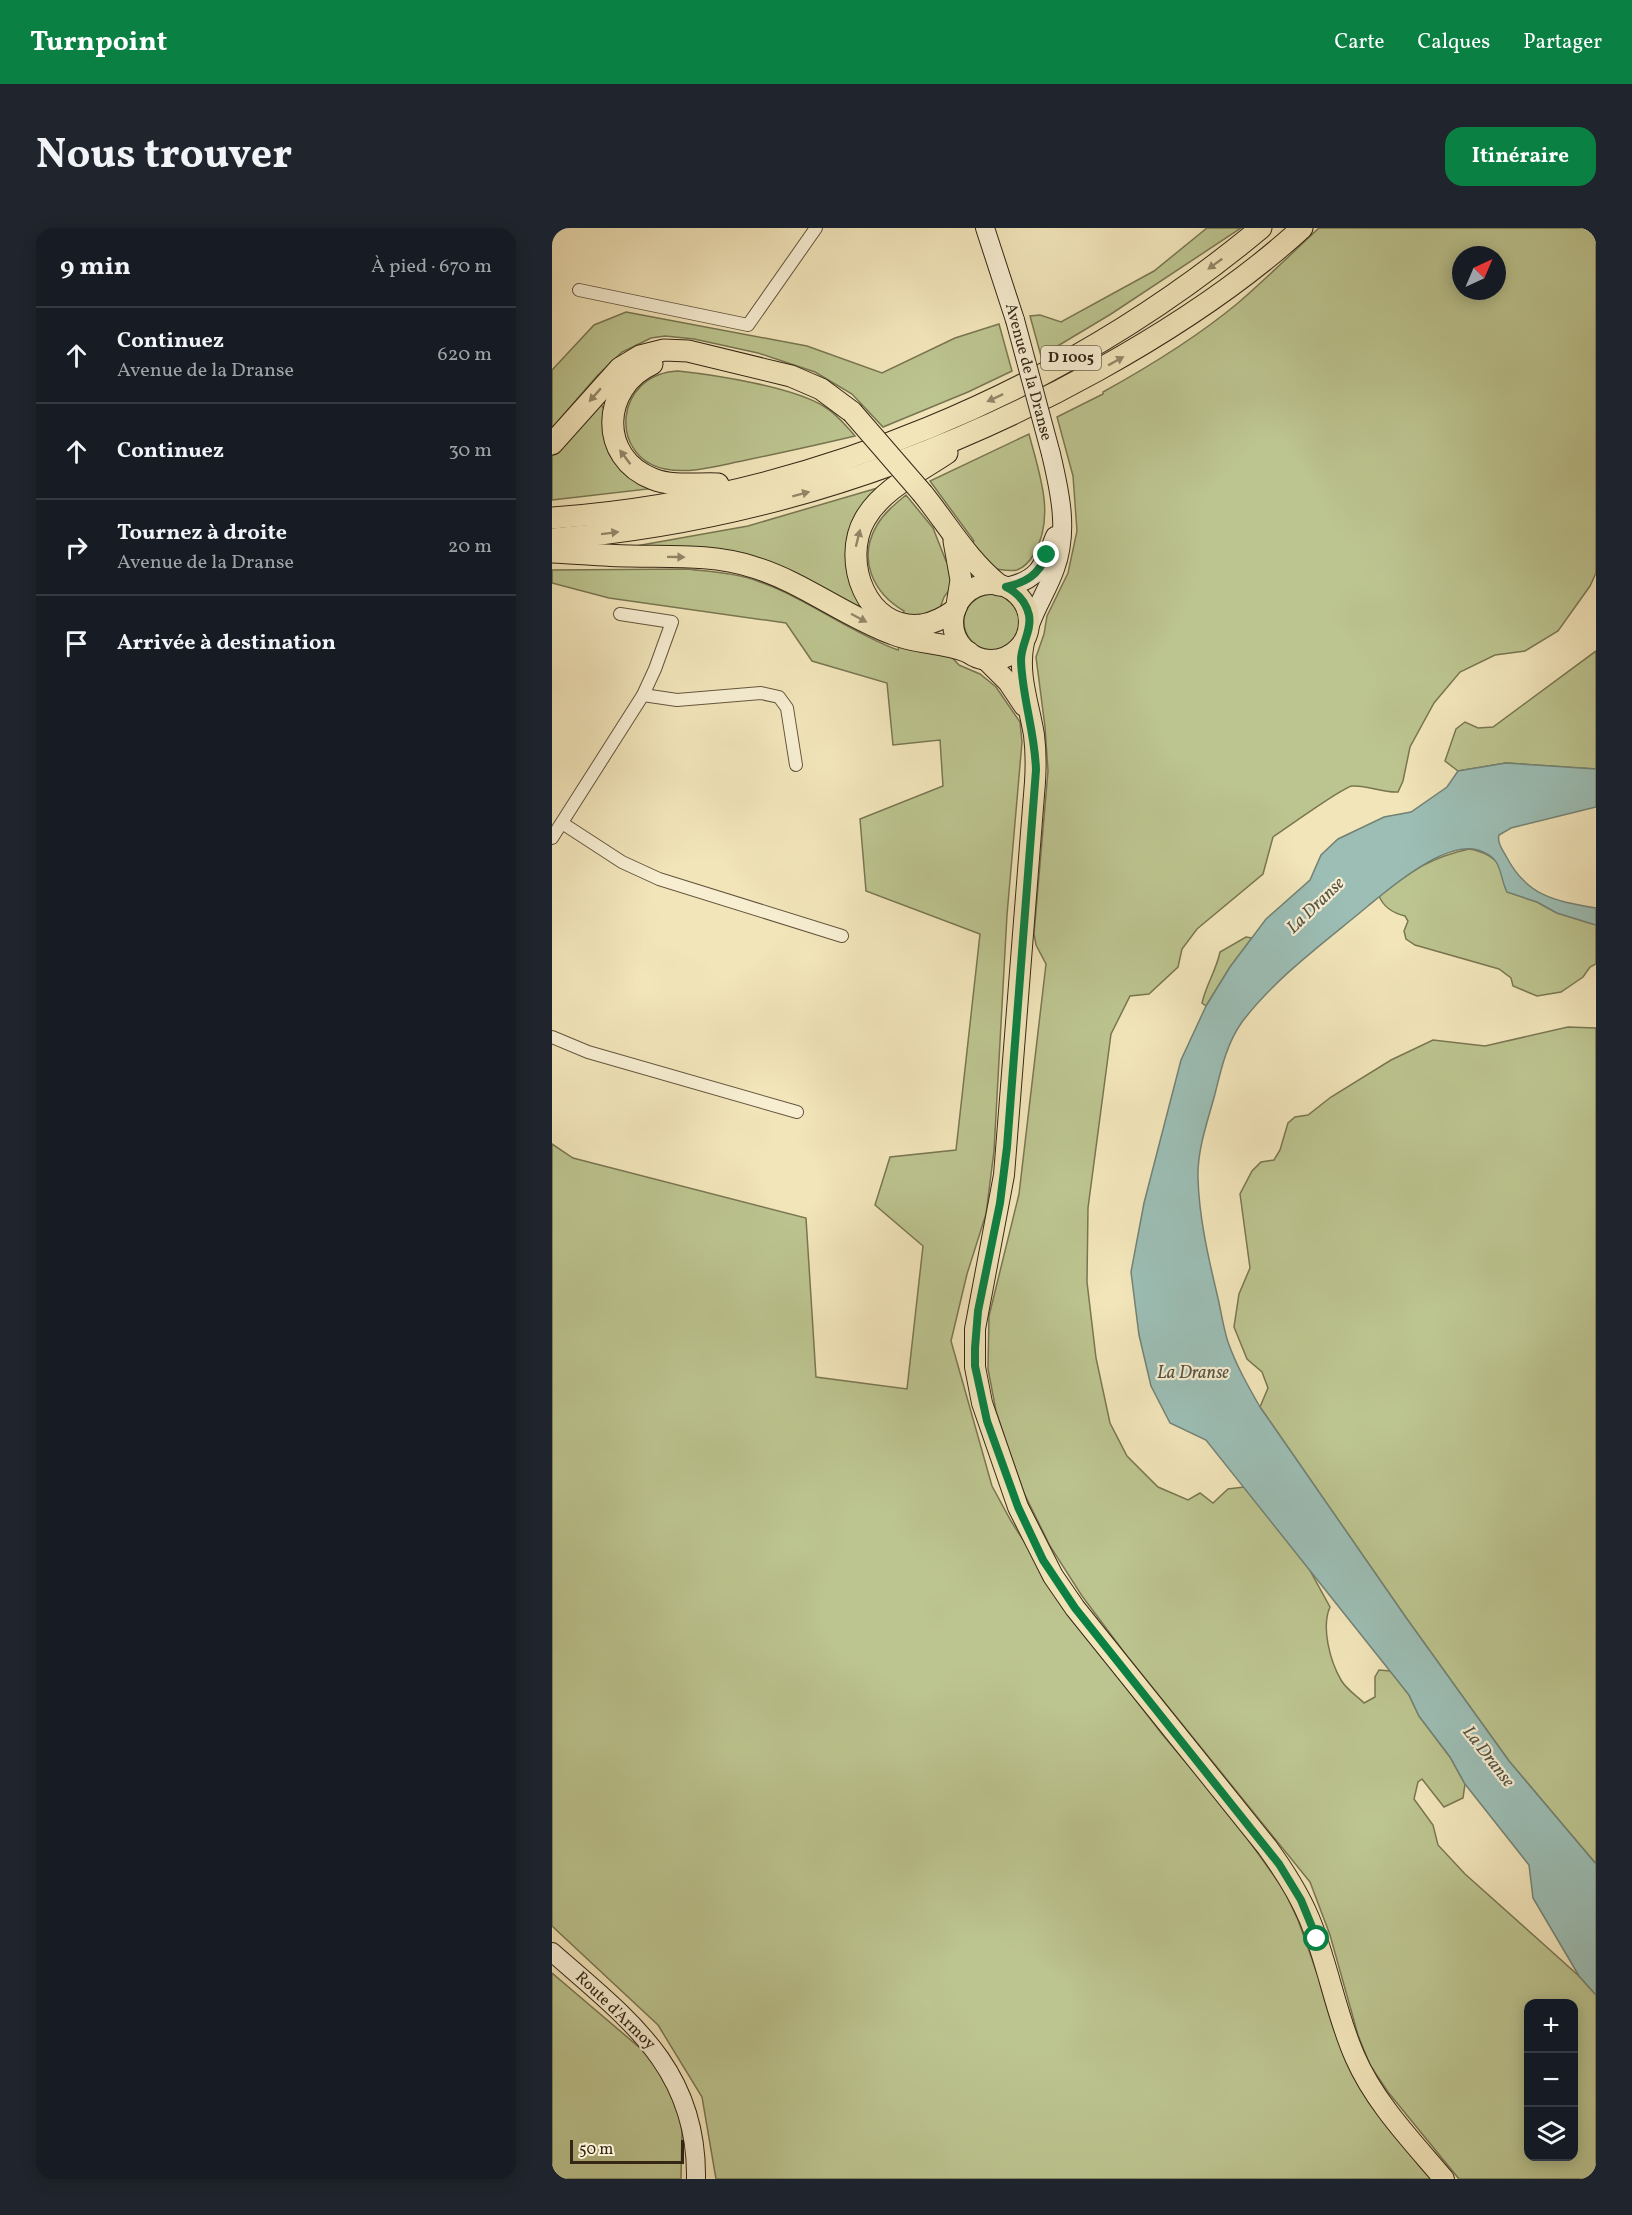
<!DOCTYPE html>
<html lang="fr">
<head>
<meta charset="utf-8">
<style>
	body { margin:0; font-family:Vollkorn,serif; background:#20242c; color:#f1f3f6 }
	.controls { position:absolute; right:18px; bottom:18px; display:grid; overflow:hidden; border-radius:12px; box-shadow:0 3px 15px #0003 }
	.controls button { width:54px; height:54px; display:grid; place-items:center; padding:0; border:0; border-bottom:2px solid #363941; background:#171b24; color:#f1f3f6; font:30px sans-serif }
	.compass { position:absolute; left:900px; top:18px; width:54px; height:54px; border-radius:50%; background:#171b24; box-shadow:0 3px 15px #0003; rotate:44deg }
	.scale { position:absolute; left:18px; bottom:15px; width:114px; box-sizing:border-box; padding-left:6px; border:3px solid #362715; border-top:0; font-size:16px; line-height:21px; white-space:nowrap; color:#362715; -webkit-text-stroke:4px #f7eed2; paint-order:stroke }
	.stop { position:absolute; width:18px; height:18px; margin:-14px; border:4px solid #0b8043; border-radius:50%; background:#fff }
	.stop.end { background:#0b8043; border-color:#fff; box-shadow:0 2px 6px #0008 }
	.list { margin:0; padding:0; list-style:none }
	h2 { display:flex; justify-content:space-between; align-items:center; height:78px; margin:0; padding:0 24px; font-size:26px }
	h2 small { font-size:20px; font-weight:400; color:#9ea1a6 }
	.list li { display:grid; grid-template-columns:39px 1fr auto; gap:18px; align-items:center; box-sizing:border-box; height:96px; padding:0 24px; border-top:2px solid #363941 }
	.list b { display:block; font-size:22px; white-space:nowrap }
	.list p { margin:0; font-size:20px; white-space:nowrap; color:#9ea1a6 }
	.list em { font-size:20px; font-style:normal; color:#9ea1a6 }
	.icon { flex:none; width:33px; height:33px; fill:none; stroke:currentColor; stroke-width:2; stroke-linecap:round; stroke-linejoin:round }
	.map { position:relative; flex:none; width:1044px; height:1951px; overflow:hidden; border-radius:18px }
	header { display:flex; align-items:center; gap:36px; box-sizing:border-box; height:84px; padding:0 30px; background:#0b8043; color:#fff }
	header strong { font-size:28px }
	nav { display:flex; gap:33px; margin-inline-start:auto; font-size:21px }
	.intro { display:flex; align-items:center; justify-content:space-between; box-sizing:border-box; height:144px; padding:0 36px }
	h1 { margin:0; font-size:42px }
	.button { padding:15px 27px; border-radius:18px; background:#0b8043; color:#fff; font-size:21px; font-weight:700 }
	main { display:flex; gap:36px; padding:0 36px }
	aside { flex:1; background:#171b24; border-radius:18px; box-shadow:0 3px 15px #0003 }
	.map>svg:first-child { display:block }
	.green { fill:#bcc48f; stroke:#797652; stroke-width:1.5; fill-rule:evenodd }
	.water { fill:#9cbeb5; stroke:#738275; stroke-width:1.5 }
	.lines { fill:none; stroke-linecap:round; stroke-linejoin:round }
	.minor-casing { stroke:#65563e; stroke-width:14 }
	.secondary-casing { stroke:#362715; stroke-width:20 }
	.primary-casing { stroke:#362715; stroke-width:22 }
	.trunk-casing { stroke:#362715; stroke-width:23 }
	.minor { stroke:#f7eed2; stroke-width:12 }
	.secondary { stroke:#f7eed2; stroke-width:18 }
	.primary { stroke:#f2e5ba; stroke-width:20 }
	.trunk { stroke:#f2e5ba; stroke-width:21 }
	.secondary-bridge-casing { stroke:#362715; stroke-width:20; stroke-linecap:butt }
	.trunk-bridge-casing { stroke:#362715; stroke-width:23; stroke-linecap:butt }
	.secondary-bridge { stroke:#f7eed2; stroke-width:18 }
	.trunk-bridge { stroke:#f2e5ba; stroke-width:21 }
	.oneway { fill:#948668 }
	.route { stroke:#0b8043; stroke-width:8 }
	.labels { text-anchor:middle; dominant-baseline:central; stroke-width:4.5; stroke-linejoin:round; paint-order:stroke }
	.shield { fill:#f7eed2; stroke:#70634e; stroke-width:1.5 }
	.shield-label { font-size:15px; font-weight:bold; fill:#362715 }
	.street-label { font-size:16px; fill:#362715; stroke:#f7eed2 }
	.water-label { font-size:18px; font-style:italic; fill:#555445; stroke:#f7eed2 }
</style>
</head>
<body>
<header>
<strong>Turnpoint</strong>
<nav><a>Carte</a><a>Calques</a><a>Partager</a></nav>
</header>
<div class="intro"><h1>Nous trouver</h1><a class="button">Itinéraire</a></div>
<main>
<aside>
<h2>9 min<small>À pied · 670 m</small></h2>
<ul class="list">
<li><svg class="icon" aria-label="ahead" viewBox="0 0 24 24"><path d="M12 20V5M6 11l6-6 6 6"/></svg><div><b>Continuez</b><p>Avenue de la Dranse</p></div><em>620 m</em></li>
<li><svg class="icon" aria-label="ahead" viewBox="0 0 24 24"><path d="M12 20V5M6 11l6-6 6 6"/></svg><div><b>Continuez</b></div><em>30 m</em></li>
<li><svg class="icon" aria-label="right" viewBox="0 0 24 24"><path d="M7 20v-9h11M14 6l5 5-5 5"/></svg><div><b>Tournez à droite</b><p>Avenue de la Dranse</p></div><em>20 m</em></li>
<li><svg class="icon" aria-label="arrive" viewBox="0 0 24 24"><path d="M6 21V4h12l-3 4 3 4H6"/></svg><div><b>Arrivée à destination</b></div></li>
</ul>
</aside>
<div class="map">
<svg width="1044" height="1951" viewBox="0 0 1044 1951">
	<rect width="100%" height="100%" fill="#f2e5ba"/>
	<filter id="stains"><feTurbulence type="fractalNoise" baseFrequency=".00333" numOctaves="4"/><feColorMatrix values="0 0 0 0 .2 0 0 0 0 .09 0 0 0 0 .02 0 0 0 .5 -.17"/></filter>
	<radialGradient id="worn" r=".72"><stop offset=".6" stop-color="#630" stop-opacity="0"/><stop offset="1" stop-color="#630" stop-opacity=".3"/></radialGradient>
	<!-- green -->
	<g class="green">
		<polygon points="655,0 689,0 559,86 489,128 478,88 488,87 509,94 602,43"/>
		<path d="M 767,0 L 1044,0 L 1044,345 L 1038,358 L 1006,403 L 973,423 L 943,427 L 908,444 L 882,475 L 858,519 L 851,553 L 846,564 C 830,565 816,557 800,558 C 791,559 733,601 721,609 L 711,646 L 645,701 L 630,721 L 626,739 L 597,766 L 578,768 L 559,806 L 536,980 L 535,1054 L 544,1130 L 558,1195 L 575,1228 L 606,1259 L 636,1272 L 648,1265 L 661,1275 L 676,1261 L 692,1259 L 756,1339 L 778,1379 C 769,1399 778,1433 789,1452 C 794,1461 805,1468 812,1475 L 823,1469 L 823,1449 L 827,1442 L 839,1443 L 857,1467 L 867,1488 L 898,1529 L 913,1556 L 911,1570 L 892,1579 L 870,1551 L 866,1554 L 862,1571 L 881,1597 L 886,1617 L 913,1646 L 1027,1748 L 1044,1767 L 1044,1951 L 907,1951 L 836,1864 L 818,1837 L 806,1807 L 778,1707 L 758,1654 L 575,1428 L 530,1368 L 498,1318 L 472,1265 L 457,1223 L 444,1183 L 436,1141 L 437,1088 L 467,966 L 494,736 L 484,717 L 482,706 L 496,543 L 493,499 L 484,429 L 492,406 L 495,388 L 516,345 L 525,303 L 521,248 L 505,189 L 551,166 L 551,164 C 598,138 644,110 686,75 C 714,51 740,25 767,0 ZM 909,27 L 945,27 L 945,63 L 909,63 ZM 976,1776 L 1022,1776 L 1022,1928 L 976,1928 Z"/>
		<polygon points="74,84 255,118 330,145 403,110 447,96 460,143 416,164 331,199 300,166 263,144 206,125 142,111 113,108 99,110 70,124 45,148 0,200 0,142 42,97"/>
		<path d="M 126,143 C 164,147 241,159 273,179 C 285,186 294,198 303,208 C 265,217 228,225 190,233 C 165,238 138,246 113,241 C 56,229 62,146 126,143 Z"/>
		<polygon points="49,176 96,261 0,272 0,228 41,178"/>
		<path d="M 477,206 C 487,245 504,288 482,326 C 478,333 473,339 465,342 C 457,344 447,341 438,340 L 419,316 L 422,313 L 378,253 Z"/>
		<polygon points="329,259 313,278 315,381 310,385 257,356 67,321 196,298"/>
		<path d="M 354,267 L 381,300 L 394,333 L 399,334 L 403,354 L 392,369 L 387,383 L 379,388 L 351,387 L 352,383 C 321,365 305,331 325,297 C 332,285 343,276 354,267 Z"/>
		<path d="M 135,341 C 160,344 185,345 208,354 C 256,371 297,404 346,422 L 347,419 L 395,424 L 407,437 L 428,446 L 444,459 L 468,494 L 470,514 L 455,687 L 442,923 L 434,986 L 415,1046 L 399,1113 L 440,1258 L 459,1293 L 521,1391 L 610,1506 L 683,1593 L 732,1662 L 746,1692 L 767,1751 L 881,1951 L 164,1951 L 150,1869 L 106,1797 L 0,1698 L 0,916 L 21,930 L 254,990 L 264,1149 L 355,1161 L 371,1018 L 323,977 L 338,929 L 404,922 L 428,706 L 314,663 L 308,591 L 391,558 L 388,512 L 341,517 L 335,455 L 260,433 L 234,395 L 57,370 L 0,355 L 0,342 Z"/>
		<circle cx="440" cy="394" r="28"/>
		<polygon points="1044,423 1044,541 954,535 906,543 893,533 904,501 913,494 926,500 941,499"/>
		<path d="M 917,621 C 930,623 947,630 951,645 C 952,652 952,657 955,664 L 985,674 L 1005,685 L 1044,697 L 1044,736 L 1038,739 L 1031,749 L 1009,764 L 985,768 L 961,758 L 959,750 L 947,741 L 863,717 L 854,711 L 852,703 L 856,693 L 853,688 C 841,685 832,680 827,668 C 859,644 876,630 917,621 Z"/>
		<path d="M 694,709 L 700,710 L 678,739 L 654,778 L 650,775 C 654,757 664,743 668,724 Z"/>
		<polygon points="1016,799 1044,800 1044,1636 957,1533 855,1391 708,1179 716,1160 710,1144 695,1131 682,1099 687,1066 698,1040 688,966 700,943 709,934 722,932 728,922 736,895 743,889 756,887 779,869 839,832 881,812 933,818"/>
		<polygon points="0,1745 101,1831 126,1872 130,1905 129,1951 0,1951"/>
	</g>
	<!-- water -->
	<path class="water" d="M 954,535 L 1044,541 L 1044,579 L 959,600 L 947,607 C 945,614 950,621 954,628 C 975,669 1004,673 1044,680 L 1044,697 L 1005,685 L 985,674 L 955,664 C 946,646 952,630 926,622 C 893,613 840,658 816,678 C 773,714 724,749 690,794 C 675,815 669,841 663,866 C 656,892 645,922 646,950 C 647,989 656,1028 665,1066 C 669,1082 671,1099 676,1114 C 684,1137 696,1158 708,1179 L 855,1391 L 957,1533 L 1044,1636 L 1044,1767 L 1027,1748 L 981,1670 L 977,1637 L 913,1556 L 898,1529 L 867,1488 L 857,1467 L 654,1212 L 618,1195 L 599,1158 L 587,1107 L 579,1044 L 592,975 L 629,832 L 654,778 L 678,739 L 714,691 L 758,652 L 769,627 L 786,611 L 832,589 L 859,584 L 895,559 L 906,543 Z"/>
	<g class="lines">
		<!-- minor casing -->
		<g class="minor-casing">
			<g id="minor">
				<polyline points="27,62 196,97 264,0"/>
				<polyline points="91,467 125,472 209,465 227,469 235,480 244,537"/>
				<polyline points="10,595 70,634 107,651 290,708"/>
				<polyline points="0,610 91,467 103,441 120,394 68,386"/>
				<polyline points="0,809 36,824 245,884"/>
			</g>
		</g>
		<!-- secondary casing -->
		<g class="secondary-casing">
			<g id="secondary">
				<polyline points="433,0 463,92"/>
				<path d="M 454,359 C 487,352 491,338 503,308"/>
				<path d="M 478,397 C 485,377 496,361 503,341 C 517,304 508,264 499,226"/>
				<path d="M 0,1724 C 75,1790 146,1840 144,1951"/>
			</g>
		</g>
		<!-- primary casing -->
		<g class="primary-casing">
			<g id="primary">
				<circle cx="439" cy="394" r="38"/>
				<path d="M 472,414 C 465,446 477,476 482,507 C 484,523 484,538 483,554 L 452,947 L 423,1101 L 423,1139 L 430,1175 L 466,1279 L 501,1348 L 523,1380 L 715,1619 C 731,1641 746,1664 757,1690 C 776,1735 783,1784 803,1829 C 823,1875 860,1913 892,1951"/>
				<polyline points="434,432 456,454 472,478"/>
			</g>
		</g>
		<!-- trunk casing -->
		<g class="trunk-casing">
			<g id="trunk">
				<path d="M 100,136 C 49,159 46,230 101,251 C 121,259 145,255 166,256"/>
				<polyline points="0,216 68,140 88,128 112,122 136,123 239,148 269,161 300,184"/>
				<path d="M 395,225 C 367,244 330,261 313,291 C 289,332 314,404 370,397 C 383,395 393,389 403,382"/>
				<path d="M 371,266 C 396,297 415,331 447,357"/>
				<path d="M 0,290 C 256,272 512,164 709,0"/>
				<path d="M 0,311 C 193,295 377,236 546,142 C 618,102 689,56 750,0"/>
				<polyline points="402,313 409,352 405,377"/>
				<path d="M 0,324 C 26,325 52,328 78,328 C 119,329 161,326 201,339 C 251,354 292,388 341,406 C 365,416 392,414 416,424"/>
			</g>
		</g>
		<!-- minor -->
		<use href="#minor" class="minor"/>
		<!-- secondary -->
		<use href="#secondary" class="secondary"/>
		<!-- primary -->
		<use href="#primary" class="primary"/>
		<!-- trunk -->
		<use href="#trunk" class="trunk"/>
		<!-- secondary-bridge casing -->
		<g class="secondary-bridge-casing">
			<polyline id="secondary-bridge" points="463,92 499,226"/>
		</g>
		<!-- trunk-bridge casing -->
		<g class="trunk-bridge-casing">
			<polyline id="trunk-bridge" points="300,184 371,266"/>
		</g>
		<!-- secondary-bridge -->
		<use href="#secondary-bridge" class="secondary-bridge"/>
		<!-- trunk-bridge -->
		<use href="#trunk-bridge" class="trunk-bridge"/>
	</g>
	<!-- one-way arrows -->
	<defs><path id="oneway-solid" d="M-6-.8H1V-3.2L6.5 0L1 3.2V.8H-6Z" transform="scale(1.5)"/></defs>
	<g class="oneway">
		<use href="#oneway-solid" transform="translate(663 36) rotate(144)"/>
		<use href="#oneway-solid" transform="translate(564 133) rotate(-29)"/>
		<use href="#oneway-solid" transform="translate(43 167) rotate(131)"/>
		<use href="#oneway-solid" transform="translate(443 170) rotate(155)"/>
		<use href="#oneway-solid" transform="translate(73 229) rotate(-127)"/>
		<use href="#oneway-solid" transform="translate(249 266) rotate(-15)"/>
		<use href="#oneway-solid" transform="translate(58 305) rotate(-7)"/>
		<use href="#oneway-solid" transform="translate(306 310) rotate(-76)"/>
		<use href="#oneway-solid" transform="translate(124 329) rotate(1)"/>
		<use href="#oneway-solid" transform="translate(307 390) rotate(28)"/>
	</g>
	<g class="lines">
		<!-- route -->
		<path class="route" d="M 495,327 C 486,347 475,354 454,359 C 466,365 474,374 477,387 C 480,403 469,416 469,432 C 470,469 483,504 484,542 L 455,919 L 448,975 L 426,1083 L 423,1120 L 423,1138 L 435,1193 L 466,1279 L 491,1332 L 523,1380 L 727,1636 L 749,1672 L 765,1711"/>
	</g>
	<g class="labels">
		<!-- shield labels -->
		<rect class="shield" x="489" y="118" width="60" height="24" rx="4.5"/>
		<g class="shield-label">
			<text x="519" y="130">D 1005</text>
		</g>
		<!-- street labels -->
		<g class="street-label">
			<text transform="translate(476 144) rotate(75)">Avenue de la Dranse</text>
			<text transform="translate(63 1783) rotate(44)">Route d'Armoy</text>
		</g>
		<!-- water labels -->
		<g class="water-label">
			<text transform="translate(764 678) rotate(-44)">La Dranse</text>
			<text x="641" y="1145">La Dranse</text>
			<text transform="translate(936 1529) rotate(52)">La Dranse</text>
		</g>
	</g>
	<rect width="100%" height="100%" filter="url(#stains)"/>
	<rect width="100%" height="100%" fill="url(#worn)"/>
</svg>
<div class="controls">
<button>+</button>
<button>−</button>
<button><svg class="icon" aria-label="layers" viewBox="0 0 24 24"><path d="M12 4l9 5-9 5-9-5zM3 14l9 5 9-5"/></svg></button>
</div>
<svg class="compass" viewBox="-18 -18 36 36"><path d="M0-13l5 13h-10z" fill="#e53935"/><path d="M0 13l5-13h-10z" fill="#9ea1a6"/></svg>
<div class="scale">50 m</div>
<div class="stop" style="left:765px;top:1711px"></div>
<div class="stop end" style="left:495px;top:327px"></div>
</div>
</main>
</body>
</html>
